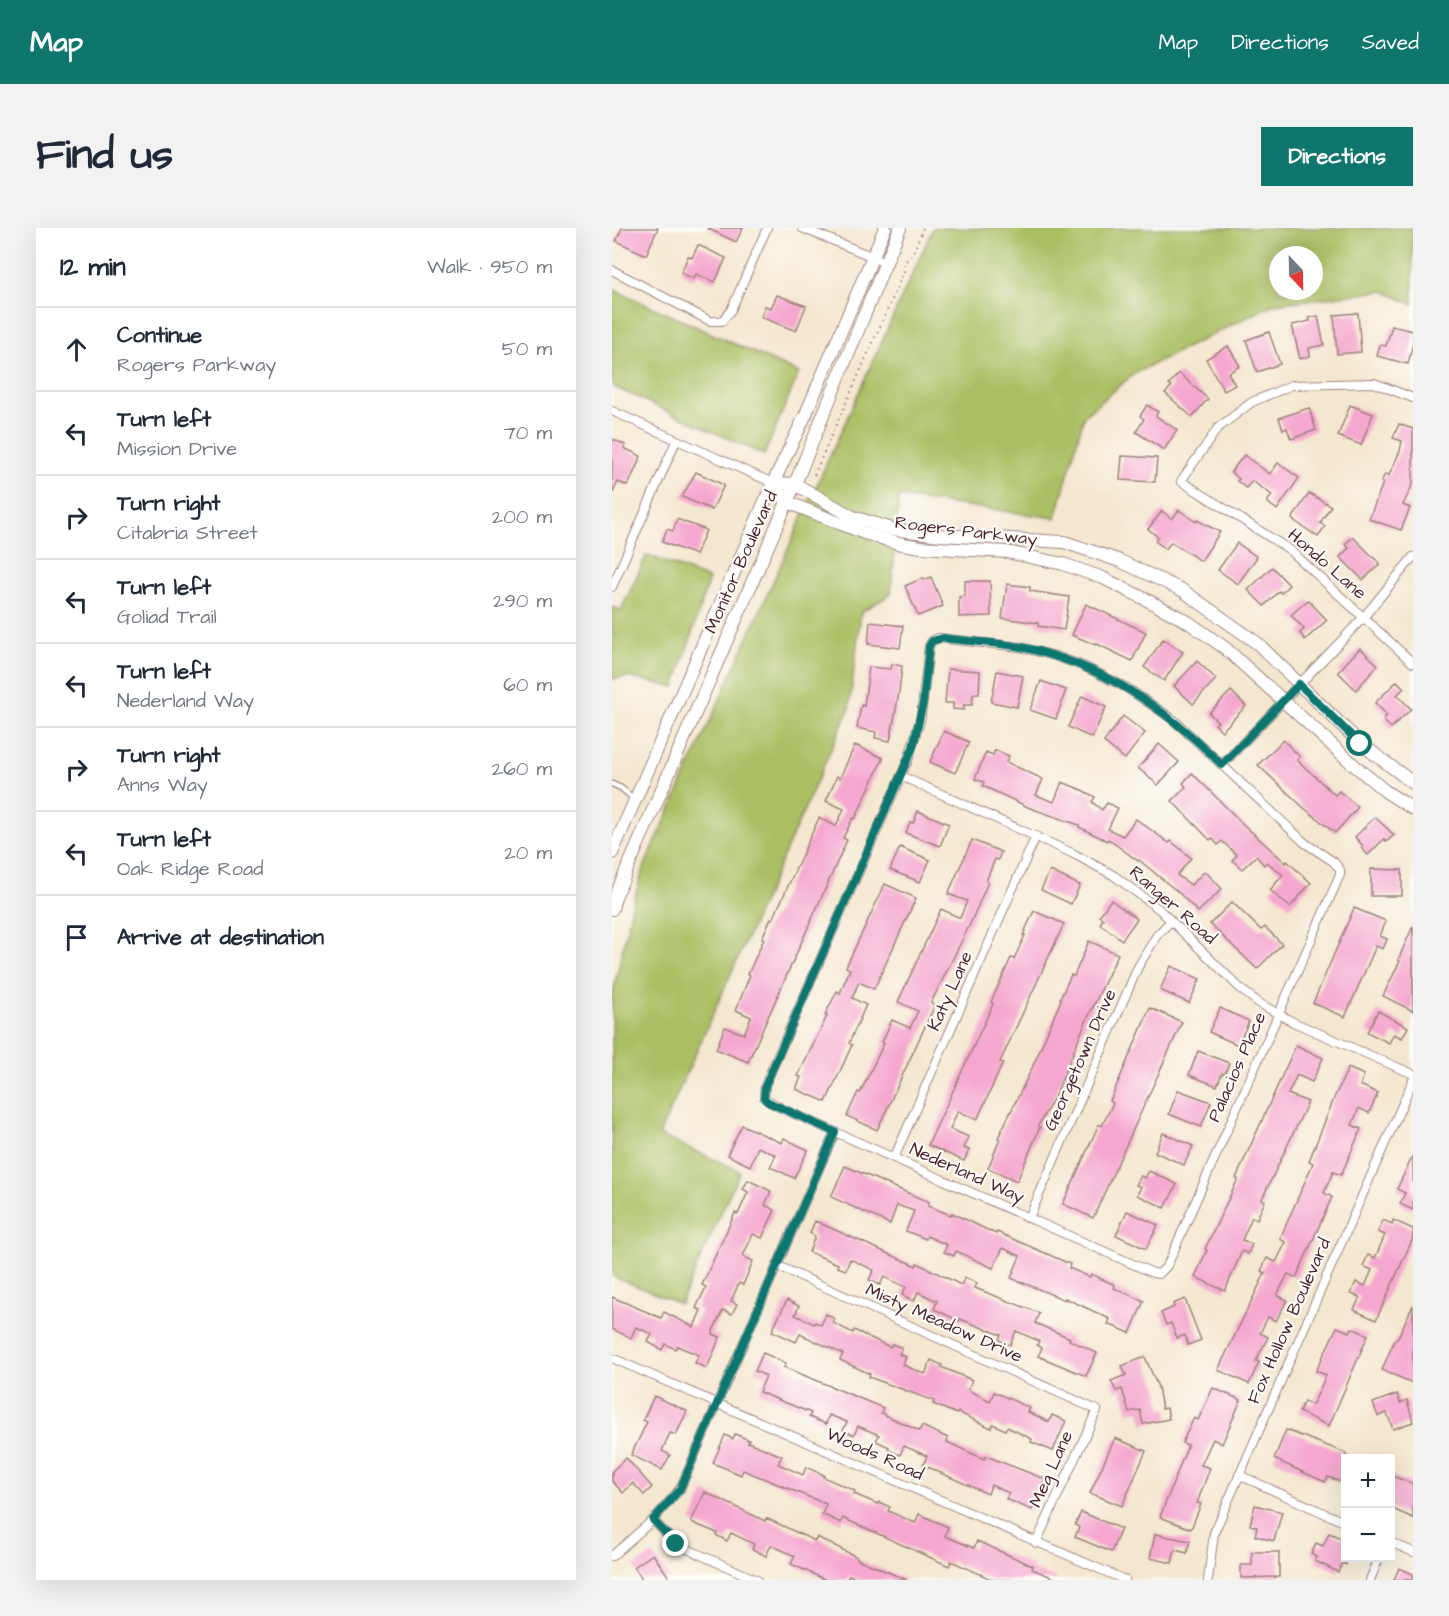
<!DOCTYPE html>
<html lang="en">
<head>
<meta charset="utf-8">
<style>
	body { margin:0; font-family:"Architects Daughter",sans-serif; background:#f2f2f3; color:#1f2937 }
	.controls { position:absolute; right:18px; bottom:18px; display:grid; overflow:hidden; border-radius:0px; box-shadow:0 6px 24px #0002 }
	.controls button { width:54px; height:54px; display:grid; place-items:center; padding:0; border:0; border-bottom:2px solid #e0e1e3; background:#fff; color:#1f2937; font:30px sans-serif }
	.compass { position:absolute; left:657px; top:18px; width:54px; height:54px; border-radius:50%; background:#fff; box-shadow:0 6px 24px #0002; rotate:158deg }
	.stop { position:absolute; width:18px; height:18px; margin:-14px; border:4px solid #0f766e; border-radius:50%; background:#fff }
	.stop.end { background:#0f766e; border-color:#fff; box-shadow:0 2px 6px #0008 }
	.list { margin:0; padding:0; list-style:none }
	h2 { display:flex; justify-content:space-between; align-items:center; height:78px; margin:0; padding:0 24px; font-size:26px }
	h2 small { font-size:20px; font-weight:400; color:#747a83 }
	.list li { display:grid; grid-template-columns:39px 1fr auto; gap:18px; align-items:center; box-sizing:border-box; height:84px; padding:0 24px; border-top:2px solid #e0e1e3 }
	.list b { display:block; font-size:22px; white-space:nowrap }
	.list p { margin:0; font-size:20px; white-space:nowrap; color:#747a83 }
	.list em { font-size:20px; font-style:normal; color:#747a83 }
	.icon { flex:none; width:33px; height:33px; fill:none; stroke:currentColor; stroke-width:2; stroke-linecap:round; stroke-linejoin:round }
	.map { position:relative; flex:none; width:801px; height:1352px; overflow:hidden; border-radius:0px }
	header { display:flex; align-items:center; gap:36px; box-sizing:border-box; height:84px; padding:0 30px; background:#0f766e; color:#fff }
	header strong { font-size:28px }
	nav { display:flex; gap:33px; margin-inline-start:auto; font-size:21px }
	.intro { display:flex; align-items:center; justify-content:space-between; box-sizing:border-box; height:144px; padding:0 36px }
	h1 { margin:0; font-size:42px }
	.button { padding:15px 27px; border-radius:0px; background:#0f766e; color:#fff; font-size:21px; font-weight:700 }
	main { display:flex; gap:36px; padding:0 36px }
	aside { flex:1; background:#fff; border-radius:0px; box-shadow:0 6px 24px #0002 }
	.map>svg:first-child { display:block }
	.green { fill:#aabf63; stroke:#7a6f47; stroke-width:1.5; fill-rule:evenodd }
	.building { fill:#f5a7cf }
	.lines { fill:none; stroke-linecap:round; stroke-linejoin:round }
	.lane-casing { stroke:#9f837e; stroke-width:7 }
	.street-casing { stroke:#9f837e; stroke-width:10 }
	.secondary-casing { stroke:#9f837e; stroke-width:14 }
	.path { stroke:#9f837e; stroke-width:2; stroke-dasharray:1.5 4.5; stroke-linecap:butt }
	.lane { stroke:#fff; stroke-width:4.5 }
	.street { stroke:#fff; stroke-width:8 }
	.secondary { stroke:#fff; stroke-width:12 }
	.route { stroke:#0f766e; stroke-width:8 }
	.labels { text-anchor:middle; dominant-baseline:central; stroke-width:4.5; stroke-linejoin:round; paint-order:stroke }
	.street-label { font-size:18px; fill:#4a1f2b; stroke:#fdfcf7 }
</style>
</head>
<body>
<header>
<strong>Map</strong>
<nav><a>Map</a><a>Directions</a><a>Saved</a></nav>
</header>
<div class="intro"><h1>Find us</h1><a class="button">Directions</a></div>
<main>
<aside>
<h2>12 min<small>Walk · 950 m</small></h2>
<ul class="list">
<li><svg class="icon" aria-label="ahead" viewBox="0 0 24 24"><path d="M12 20V5M6 11l6-6 6 6"/></svg><div><b>Continue</b><p>Rogers Parkway</p></div><em>50 m</em></li>
<li><svg class="icon" aria-label="left" viewBox="0 0 24 24"><path d="M17 20v-9H6M10 6l-5 5 5 5"/></svg><div><b>Turn left</b><p>Mission Drive</p></div><em>70 m</em></li>
<li><svg class="icon" aria-label="right" viewBox="0 0 24 24"><path d="M7 20v-9h11M14 6l5 5-5 5"/></svg><div><b>Turn right</b><p>Citabria Street</p></div><em>200 m</em></li>
<li><svg class="icon" aria-label="left" viewBox="0 0 24 24"><path d="M17 20v-9H6M10 6l-5 5 5 5"/></svg><div><b>Turn left</b><p>Goliad Trail</p></div><em>290 m</em></li>
<li><svg class="icon" aria-label="left" viewBox="0 0 24 24"><path d="M17 20v-9H6M10 6l-5 5 5 5"/></svg><div><b>Turn left</b><p>Nederland Way</p></div><em>60 m</em></li>
<li><svg class="icon" aria-label="right" viewBox="0 0 24 24"><path d="M7 20v-9h11M14 6l5 5-5 5"/></svg><div><b>Turn right</b><p>Anns Way</p></div><em>260 m</em></li>
<li><svg class="icon" aria-label="left" viewBox="0 0 24 24"><path d="M17 20v-9H6M10 6l-5 5 5 5"/></svg><div><b>Turn left</b><p>Oak Ridge Road</p></div><em>20 m</em></li>
<li><svg class="icon" aria-label="arrive" viewBox="0 0 24 24"><path d="M6 21V4h12l-3 4 3 4H6"/></svg><div><b>Arrive at destination</b></div></li>
</ul>
</aside>
<div class="map">
<svg width="801" height="1352" viewBox="0 0 801 1352">
	<rect width="100%" height="100%" fill="#fdfcf7"/>
	<filter id="ink" filterUnits="userSpaceOnUse"><feTurbulence type="fractalNoise" baseFrequency=".0167" numOctaves="2"/><feDisplacementMap in="SourceGraphic" scale="12" xChannelSelector="R" yChannelSelector="G"/><feConvolveMatrix kernelMatrix="1 2 1 2 8 2 1 2 1" color-interpolation-filters="sRGB"/></filter>
	<filter id="wash" filterUnits="userSpaceOnUse"><feTurbulence type="fractalNoise" baseFrequency=".008" numOctaves="4" result="noise"/><feDisplacementMap in="SourceGraphic" scale="24" xChannelSelector="R" yChannelSelector="G"/><feGaussianBlur stdDeviation="1.35" result="paint"/><feColorMatrix in="noise" values="0 0 0 0 0 0 0 0 0 0 0 0 0 0 0 0 0 1.4 0 .05"/><feComposite in="paint" operator="in"/></filter>
	<g filter="url(#wash)">
		<rect width="100%" height="100%" fill="#f4e7d0"/>
		<!-- green -->
		<g class="green">
			<path d="M 321,0 L 801,0 L 801,76 L 771,63 L 662,76 L 523,145 L 472,188 L 444,290 L 287,269 L 279,366 L 249,384 L 237,481 L 47,907 L 128,943 L 68,1076 L 0,1048 L 0,768 L 21,674 L 33,637 ZM 666,27 L 702,27 L 702,63 L 666,63 Z"/>
			<polygon points="0,61 187,145 152,227 0,158"/>
			<polygon points="35,327 97,351 63,459 16,449 0,451 0,379 9,382"/>
		</g>
		<g id="blocks">
			<!-- building -->
			<g class="building">
				<polygon points="10,0 46,0 34,27 4,13"/>
				<polygon points="95,0 131,0 124,14"/>
				<polygon points="86,17 114,30 103,54 84,46 82,51 69,45 76,28 80,30"/>
				<polygon points="165,67 194,78 184,103 149,89 153,78 159,80"/>
				<polygon points="746,85 749,124 725,126 722,87"/>
				<polygon points="706,88 712,117 697,120 698,128 688,131 680,97 698,93 697,90"/>
				<polygon points="780,98 801,103 801,115 796,136 765,128 768,117 774,118"/>
				<polygon points="657,104 668,136 645,144 634,112"/>
				<polygon points="616,118 628,138 616,145 623,157 612,163 594,131"/>
				<polygon points="567,145 596,171 580,189 553,165 560,158 557,156"/>
				<polygon points="535,177 546,184 544,188 565,202 552,222 524,204 532,191 528,188"/>
				<polygon points="738,177 761,186 749,217 726,208"/>
				<polygon points="697,180 704,202 679,211 675,200 671,202 667,190"/>
				<polygon points="787,196 801,201 801,256 791,277 798,280 789,302 757,291 771,255 769,254 773,246 777,247 788,223 790,213 781,210"/>
				<polygon points="0,211 14,217 12,220 29,228 16,258 6,254 0,266"/>
				<polygon points="632,227 658,246 666,235 687,250 665,282 655,274 660,267 640,253 634,260 625,253 627,251 619,244"/>
				<polygon points="510,228 545,230 543,254 508,252"/>
				<polygon points="84,244 112,257 100,282 70,269"/>
				<polygon points="697,265 719,278 708,295 713,298 706,309 680,291"/>
				<polygon points="567,282 584,294 585,292 608,304 589,333 559,314 554,321 543,313 546,309 536,301 550,283 560,291"/>
				<polygon points="65,291 94,302 84,327 50,314 55,301 61,303"/>
				<polygon points="741,309 768,336 751,352 728,329 737,320 733,316"/>
				<polygon points="625,315 645,329 626,356 606,342"/>
				<polygon points="660,339 677,357 669,365 667,363 652,378 636,362"/>
				<polygon points="319,349 331,378 306,388 293,358 311,350 312,352"/>
				<polygon points="353,353 378,353 379,388 347,389 347,369 353,368"/>
				<polygon points="395,356 418,359 418,363 457,369 452,402 426,398 426,395 390,390"/>
				<polygon points="696,372 715,392 693,412 688,405 692,401 679,387"/>
				<polygon points="474,376 534,404 520,433 485,416 484,417 460,407"/>
				<polygon points="258,394 291,398 288,420 256,416"/>
				<polygon points="551,411 571,424 552,453 532,439"/>
				<polygon points="748,420 766,437 744,462 726,444"/>
				<polygon points="585,433 604,451 581,476 562,458"/>
				<polygon points="280,436 290,438 287,465 278,513 263,510 264,504 245,500 249,477 252,478 257,439 279,441"/>
				<polygon points="336,441 368,443 367,466 361,466 360,477 352,477 352,482 341,481 341,475 333,475"/>
				<polygon points="385,443 411,448 405,479 379,474"/>
				<polygon points="429,453 454,462 444,491 418,482"/>
				<polygon points="785,453 792,460 785,467 799,481 779,500 771,492 775,487 763,475"/>
				<polygon points="619,463 634,478 610,503 603,496 606,494 597,485"/>
				<polygon points="470,468 494,479 480,510 456,499"/>
				<polygon points="511,488 533,505 513,531 492,514"/>
				<polygon points="332,503 357,514 343,545 318,534"/>
				<polygon points="671,512 688,529 685,532 723,567 727,563 746,579 723,605 692,580 646,537"/>
				<polygon points="547,516 567,534 546,557 526,540"/>
				<polygon points="243,517 271,530 243,591 241,590 231,610 235,612 136,834 104,821 113,799 132,806 139,789 124,782 138,747 136,746 152,711 150,710 159,690 161,691 207,590 224,598 232,581 214,573 225,548 228,550"/>
				<polygon points="383,522 397,528 394,534 431,551 424,567 442,574 450,554 470,562 483,569 480,574 490,582 495,575 506,580 496,601 511,608 524,591 557,615 559,613 579,630 565,647 579,657 593,643 610,661 586,684 566,664 527,632 526,633 496,611 495,613 467,599 467,597 418,580 371,558 372,554 363,551 374,524 381,527"/>
				<polygon points="580,545 632,597 674,635 675,633 699,655 678,679 658,662 671,647 655,634 652,637 644,628 630,641 620,632 625,627 610,613 606,617 600,610 598,612 560,573 574,559 571,555"/>
				<polygon points="306,583 337,596 328,618 294,605 298,594 301,595"/>
				<polygon points="763,589 782,607 774,614 772,611 756,627 749,620 751,618 743,609"/>
				<polygon points="360,612 389,624 386,632 383,631 374,653 376,654 359,694 319,775 323,777 265,902 235,888 246,864 248,865 272,815 270,814 280,792 298,800 306,783 286,774 329,681 348,690 355,673 336,666"/>
				<polygon points="288,619 318,632 308,654 278,642"/>
				<polygon points="759,641 790,642 790,668 759,668"/>
				<polygon points="438,643 468,657 459,676 429,662"/>
				<polygon points="273,656 304,670 262,761 247,754 240,770 254,777 237,815 240,817 214,874 184,861 189,849 186,848 215,788 213,787 225,763 228,765 238,741 234,739"/>
				<polygon points="499,672 525,691 510,712 488,696 491,691 487,688"/>
				<polygon points="620,674 649,702 653,699 670,716 645,741 598,696"/>
				<polygon points="742,680 774,693 768,708 775,711 771,721 764,718 733,789 701,775"/>
				<polygon points="422,683 452,696 388,834 391,835 365,892 346,883 338,901 357,909 352,920 357,922 352,933 316,917 381,776 379,774 399,730 402,731 413,707 411,707"/>
				<polygon points="801,698 801,783 771,768 788,733 786,732"/>
				<polygon points="477,713 506,726 472,798 444,866 426,898 428,899 405,953 376,940 388,911 386,910 420,840 449,772 448,771 459,747 462,748"/>
				<polygon points="559,738 588,751 577,775 548,762"/>
				<polygon points="538,780 570,794 481,990 451,976 487,896 490,898 501,875 498,873"/>
				<polygon points="608,780 637,793 626,817 597,804"/>
				<polygon points="766,783 796,799 790,810 782,806 777,815 755,804"/>
				<polygon points="684,817 711,830 700,854 685,847 676,866 696,874 650,971 653,973 645,991 640,989 630,1012 640,1016 636,1026 630,1023 613,1063 583,1049 595,1022 593,1021 626,951 624,950"/>
				<polygon points="586,823 617,835 613,846 610,845 605,858 577,847"/>
				<polygon points="736,840 752,847 748,857 766,865 757,885 747,880 740,897 749,901 729,947 721,944 712,965 720,969 684,1050 676,1046 665,1067 675,1072 664,1093 656,1089 648,1105 656,1109 644,1133 647,1134 637,1156 606,1142 653,1045 649,1043 655,1030 664,1034 674,1014 668,1011 701,935 697,933 723,868"/>
				<polygon points="566,862 599,874 589,899 557,886"/>
				<polygon points="130,897 170,915 172,910 196,922 182,950 158,939 164,927 146,919 138,938 115,927"/>
				<polygon points="551,905 581,918 572,937 543,924"/>
				<polygon points="801,927 801,982 788,976 793,965 785,961"/>
				<polygon points="233,938 317,974 316,978 339,987 340,985 384,1006 385,1004 458,1036 457,1040 478,1049 479,1046 503,1057 502,1060 532,1073 518,1105 496,1096 498,1091 453,1070 453,1072 399,1050 408,1028 391,1020 381,1040 344,1023 342,1028 332,1024 335,1017 315,1008 314,1011 294,1003 302,983 285,977 278,996 219,969"/>
				<polygon points="537,943 565,956 553,980 525,967 529,959 524,957 529,948 533,950"/>
				<polygon points="136,952 159,963 153,977 163,982 150,1010 141,1006 131,1028 141,1033 131,1057 127,1055 119,1073 125,1076 120,1086 111,1082 101,1103 101,1106 108,1109 95,1140 83,1135 87,1127 65,1118 63,1121 53,1116 50,1122 36,1114 40,1106 24,1099 19,1110 0,1101 0,1069 49,1090 52,1084 82,1099 89,1082 84,1080 94,1059 90,1057 123,985 126,986 136,964 131,961"/>
				<polygon points="515,983 546,997 534,1021 504,1007"/>
				<polygon points="771,992 780,996 781,992 801,1001 801,1010 764,1092 742,1082 748,1069 739,1066 744,1054 753,1058 760,1042 751,1038 756,1027 763,1030 773,1007 766,1004"/>
				<polygon points="203,993 304,1038 305,1035 349,1057 353,1050 365,1055 363,1060 427,1085 423,1095 458,1110 457,1112 485,1125 474,1148 426,1128 430,1120 425,1117 427,1113 404,1103 398,1117 387,1112 389,1107 348,1091 347,1093 322,1081 325,1073 306,1064 302,1073 290,1067 294,1059 272,1049 268,1057 257,1052 262,1042 238,1031 234,1042 225,1039 226,1036 197,1024 203,1008 198,1005"/>
				<polygon points="573,1071 589,1112 576,1117 573,1107 565,1110 559,1095 554,1097 549,1085 562,1079 561,1076"/>
				<polygon points="175,1072 187,1078 183,1087 202,1096 203,1094 209,1097 214,1086 223,1091 221,1095 241,1105 242,1102 278,1119 280,1116 290,1120 287,1126 294,1129 291,1137 313,1146 319,1132 330,1137 329,1139 360,1152 356,1162 378,1173 382,1164 418,1180 416,1184 437,1194 440,1187 454,1193 441,1223 419,1214 420,1211 395,1199 393,1202 381,1196 379,1200 346,1184 345,1186 321,1176 322,1173 257,1149 258,1146 228,1132 231,1126 188,1106 184,1114 160,1103"/>
				<polygon points="801,1077 801,1155 770,1142 783,1111 785,1111"/>
				<polygon points="725,1099 738,1104 740,1100 756,1107 717,1198 687,1184 692,1173 700,1177 707,1164 714,1147 704,1143"/>
				<polygon points="151,1125 174,1135 172,1139 271,1180 269,1185 307,1203 310,1198 336,1210 335,1214 372,1231 374,1228 433,1251 420,1282 394,1271 397,1265 379,1257 376,1266 311,1237 315,1228 292,1218 288,1227 276,1222 277,1219 264,1213 267,1207 246,1198 242,1207 231,1202 235,1194 217,1187 214,1196 197,1189 199,1185 147,1164 154,1148 143,1143"/>
				<polygon points="533,1129 546,1159 550,1181 555,1180 557,1191 531,1196 528,1182 517,1184 510,1161 504,1163 499,1153 514,1147 510,1138"/>
				<polygon points="601,1160 629,1172 610,1216 601,1211 589,1237 598,1240 585,1275 589,1276 579,1301 548,1289 576,1217 570,1215 582,1190 586,1192"/>
				<polygon points="785,1166 788,1175 795,1172 801,1194 781,1201 775,1185 766,1188 761,1175"/>
				<polygon points="42,1168 75,1183 64,1207 58,1205 50,1223 58,1227 50,1242 19,1227 35,1194 31,1192"/>
				<polygon points="674,1202 734,1225 734,1256 716,1249 713,1254 662,1231"/>
				<polygon points="123,1206 137,1212 136,1214 170,1228 166,1236 191,1247 194,1239 212,1247 211,1249 243,1263 242,1266 266,1276 267,1274 278,1279 276,1283 303,1295 307,1286 336,1299 333,1308 362,1320 365,1313 421,1338 420,1341 447,1352 381,1352 339,1333 337,1338 231,1290 229,1295 210,1286 214,1276 131,1242 129,1247 101,1235 113,1207 121,1211"/>
				<polygon points="503,1210 534,1223 510,1278 478,1265"/>
				<polygon points="14,1230 40,1259 32,1267 21,1255 11,1265 0,1253 0,1243"/>
				<polygon points="778,1247 801,1256 801,1290 778,1280"/>
				<polygon points="93,1264 153,1293 154,1290 203,1313 205,1309 245,1329 245,1331 295,1352 248,1352 237,1347 235,1352 214,1352 179,1336 183,1328 159,1317 154,1328 140,1321 142,1316 119,1305 115,1313 104,1307 105,1305 79,1294"/>
				<polygon points="643,1277 670,1284 662,1313 643,1308 645,1299 638,1297"/>
				<polygon points="469,1284 509,1301 499,1324 463,1309 467,1299 463,1297"/>
				<polygon points="717,1305 734,1312 734,1337 730,1335 726,1344 703,1333 705,1329 699,1326 704,1315 711,1318"/>
				<polygon points="543,1306 578,1313 575,1325 563,1322 560,1335 538,1330"/>
				<polygon points="640,1324 667,1324 667,1349 629,1350 629,1337 640,1337"/>
				<polygon points="41,1326 59,1352 31,1352 22,1339"/>
				<polygon points="787,1340 801,1346 801,1352 782,1352"/>
			</g>
		</g>
	</g>
	<g filter="url(#ink)">
		<use href="#blocks" fill-opacity="0" stroke="#9f837e" stroke-width="1.5"/>
		<g class="lines">
			<!-- lane casing -->
			<g class="lane-casing">
				<polyline id="lane" points="0,556 9,560 22,571"/>
			</g>
			<!-- street casing -->
			<g class="street-casing">
				<g id="street">
					<polyline points="190,0 276,35"/>
					<polyline points="0,42 98,93 110,93 119,82 155,0"/>
					<polyline points="801,170 762,155 680,157 640,174 606,200 569,253 678,322 801,435"/>
					<polyline points="0,183 161,255"/>
					<polyline points="0,359 64,213"/>
					<polygon points="326,410 408,419 443,428 471,438 515,460 562,492 693,615 722,634 728,642 728,647 555,1038 547,1046 541,1045 169,880 152,870 153,858 157,848 296,532 309,489 317,418 320,413"/>
					<polyline points="610,537 751,390 801,329"/>
					<polyline points="289,548 460,625 501,647 547,681 631,763 647,775 681,794 801,846"/>
					<polyline points="282,930 424,608"/>
					<polyline points="417,990 526,739 545,707 559,693"/>
					<polyline points="166,1038 485,1182 424,1315"/>
					<polyline points="0,1130 513,1352"/>
					<polyline points="627,1247 734,1295"/>
					<polyline points="41,1292 64,1316 145,1352"/>
					<polyline points="778,1314 801,1324"/>
					<polyline points="0,1328 41,1292 68,1261 223,904"/>
					<polyline points="596,1352 602,1305 801,852"/>
					<polyline points="758,1352 767,1330"/>
				</g>
			</g>
			<!-- secondary casing -->
			<g class="secondary-casing">
				<g id="secondary">
					<polyline points="161,255 175,274 252,305 286,315 309,319 395,324 451,336 491,350 535,372 576,394 613,420 742,537 773,563 801,581"/>
					<polyline points="161,255 183,256 241,289 280,301 328,307 452,314 508,333 570,362 645,415 748,515 801,555"/>
					<polyline points="0,625 161,255 193,188 273,0"/>
					<polyline points="0,681 3,669 183,256 288,0"/>
				</g>
			</g>
			<!-- path -->
			<polyline class="path" points="202,247 286,58 292,43 292,35 301,25 311,0"/>
			<!-- lane -->
			<use href="#lane" class="lane"/>
			<!-- street -->
			<use href="#street" class="street"/>
			<!-- secondary -->
			<use href="#secondary" class="secondary"/>
		</g>
	</g>
	<g class="lines" filter="url(#ink)">
		<!-- route -->
		<path class="route" d="M 64,1316 L 41,1292 L 68,1261 L 223,904 L 156,874 L 152,870 L 153,858 L 301,519 L 311,475 L 317,418 L 320,413 L 331,410 C 357,414 383,414 409,419 C 491,437 551,478 610,537 L 687,456 L 748,516"/>
	</g>
	<g class="labels">
		<!-- street labels -->
		<g class="street-label">
			<text transform="translate(354 303) rotate(7)">Rogers Parkway</text>
			<text transform="translate(129 334) rotate(-66)">Monitor Boulevard</text>
			<text transform="translate(715 336) rotate(41)">Hondo Lane</text>
			<text transform="translate(561 677) rotate(41)">Ranger Road</text>
			<text transform="translate(338 763) rotate(-66)">Katy Lane</text>
			<text transform="translate(468 832) rotate(-66)">Georgetown Drive</text>
			<text transform="translate(625 839) rotate(-66)">Palacios Place</text>
			<text transform="translate(355 945) rotate(24)">Nederland Way</text>
			<text transform="translate(677 1093) rotate(-66)">Fox Hollow Boulevard</text>
			<text transform="translate(332 1095) rotate(24)">Misty Meadow Drive</text>
			<text transform="translate(263 1226) rotate(24)">Woods Road</text>
			<text transform="translate(439 1241) rotate(-66)">Meg Lane</text>
		</g>
	</g>
</svg>
<div class="controls">
<button>+</button>
<button>−</button>
</div>
<svg class="compass" viewBox="-18 -18 36 36"><path d="M0-13l5 13h-10z" fill="#e53935"/><path d="M0 13l5-13h-10z" fill="#747a83"/></svg>
<div class="stop" style="left:748px;top:516px"></div>
<div class="stop end" style="left:64px;top:1316px"></div>
</div>
</main>
</body>
</html>
